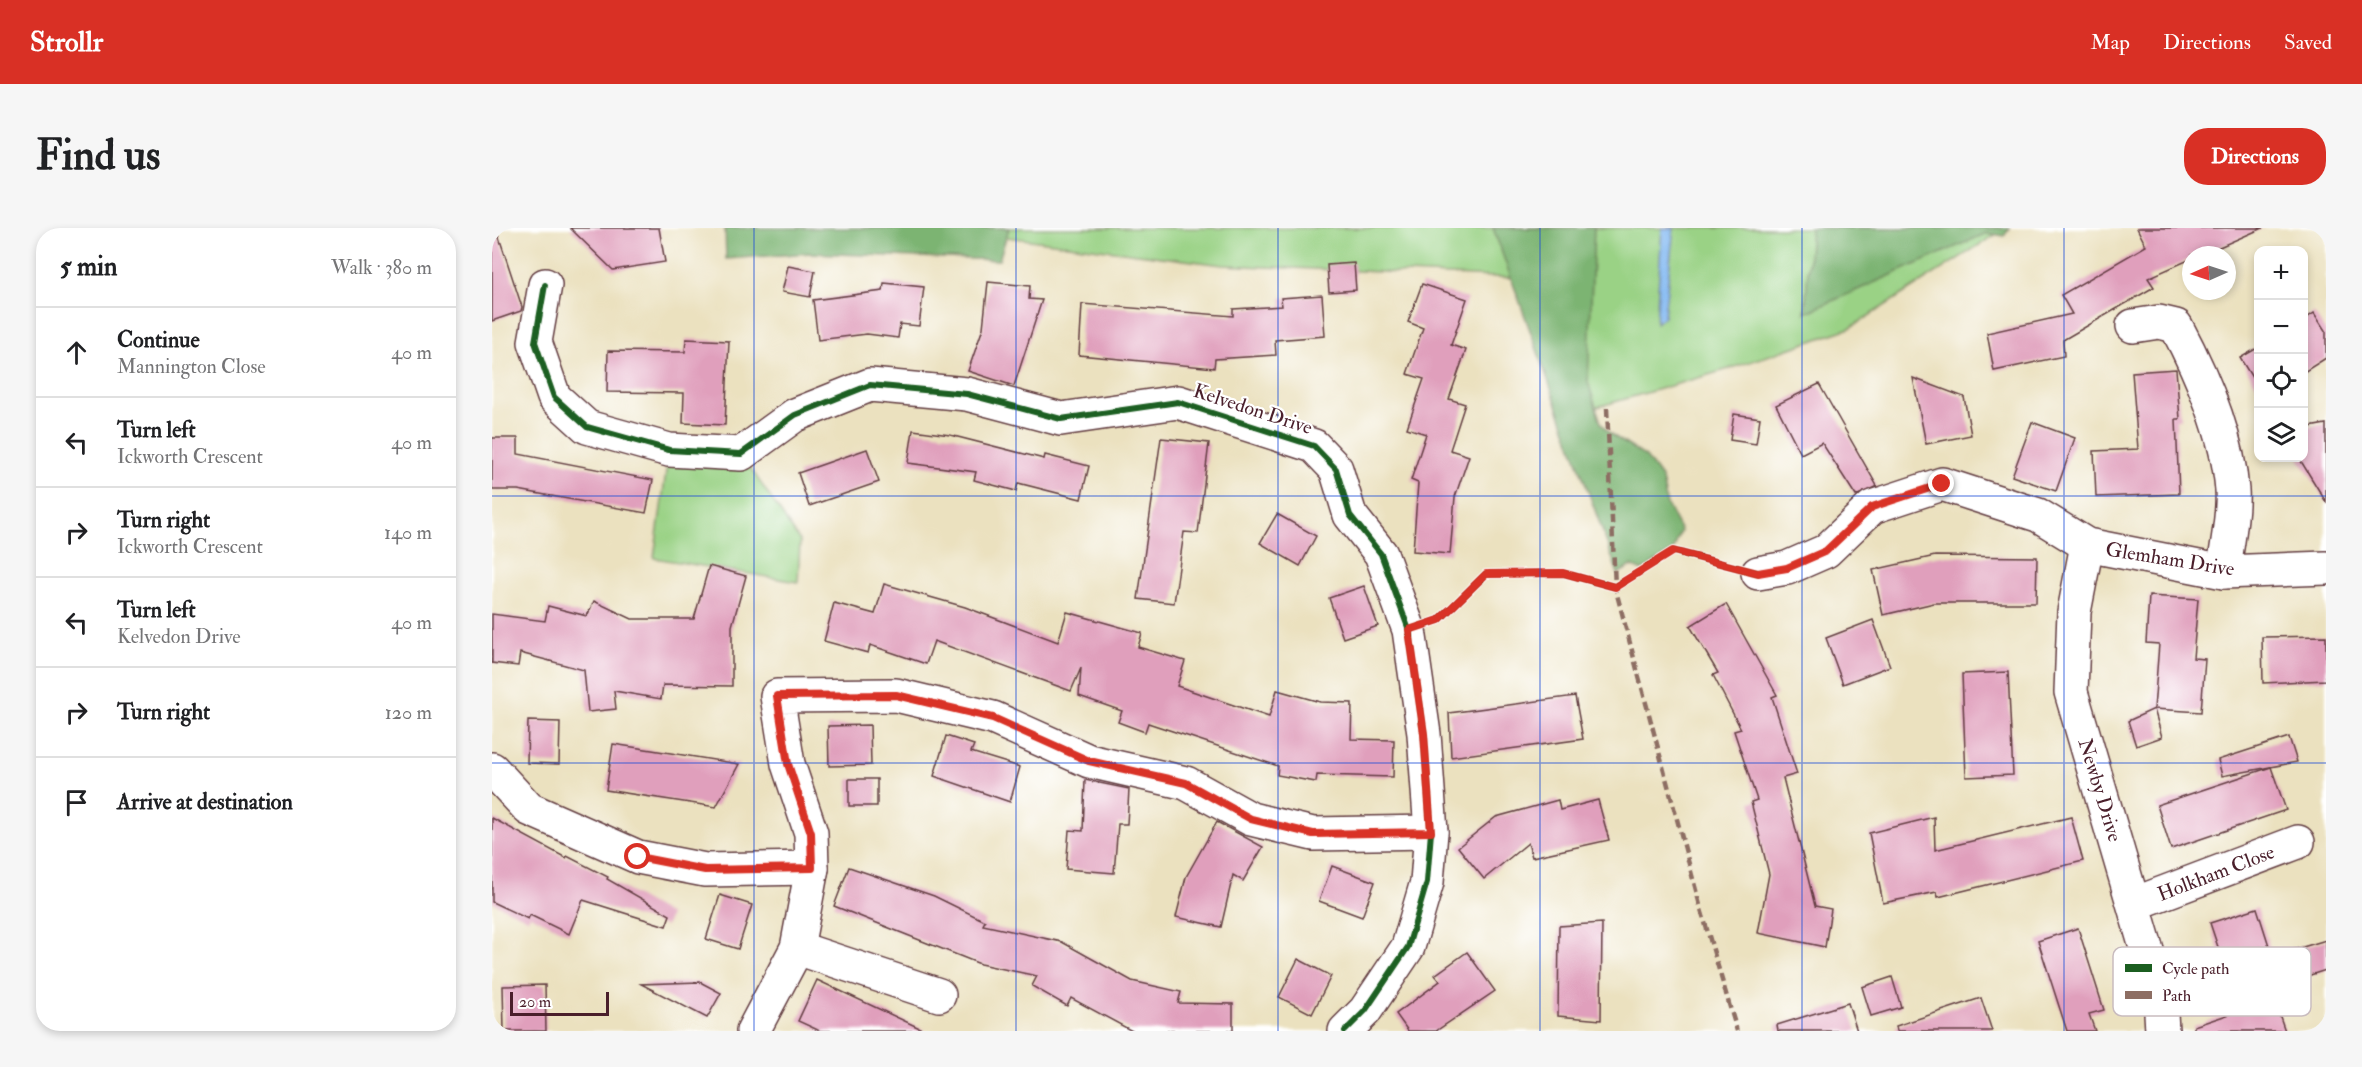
<!DOCTYPE html>
<html lang="en">
<head>
<meta charset="utf-8">
<style>
	body { margin:0; font-family:"IM FELL Double Pica",serif; background:#f6f6f6; color:#202124 }
	.controls { position:absolute; right:18px; top:18px; display:grid; overflow:hidden; border-radius:12px; box-shadow:0 3px 9px #0003 }
	.controls button { width:54px; height:54px; display:grid; place-items:center; padding:0; border:0; border-bottom:2px solid #e0e0e0; background:#fff; color:#202124; font:30px sans-serif }
	.compass { position:absolute; left:1690px; top:18px; width:54px; height:54px; border-radius:50%; background:#fff; box-shadow:0 3px 9px #0003; rotate:267deg }
	.scale { position:absolute; left:18px; bottom:15px; width:99px; box-sizing:border-box; padding-left:6px; border:3px solid #4a1f2b; border-top:0; font-size:16px; line-height:21px; white-space:nowrap; color:#4a1f2b; -webkit-text-stroke:4px #fff; paint-order:stroke }
	.stop { position:absolute; width:18px; height:18px; margin:-14px; border:4px solid #d93025; border-radius:50%; background:#fff }
	.stop.end { background:#d93025; border-color:#fff; box-shadow:0 2px 6px #0008 }
	.list { margin:0; padding:0; list-style:none }
	h2 { display:flex; justify-content:space-between; align-items:center; height:78px; margin:0; padding:0 24px; font-size:26px }
	h2 small { font-size:20px; font-weight:400; color:#757577 }
	.list li { display:grid; grid-template-columns:39px 1fr auto; gap:18px; align-items:center; box-sizing:border-box; height:90px; padding:0 24px; border-top:2px solid #e0e0e0 }
	.list b { display:block; font-size:22px; white-space:nowrap }
	.list p { margin:0; font-size:20px; white-space:nowrap; color:#757577 }
	.list em { font-size:20px; font-style:normal; color:#757577 }
	.icon { flex:none; width:33px; height:33px; fill:none; stroke:currentColor; stroke-width:2; stroke-linecap:round; stroke-linejoin:round }
	.map { position:relative; flex:none; width:1834px; height:803px; overflow:hidden; border-radius:24px }
	header { display:flex; align-items:center; gap:36px; box-sizing:border-box; height:84px; padding:0 30px; background:#d93025; color:#fff }
	header strong { font-size:28px }
	nav { display:flex; gap:33px; margin-inline-start:auto; font-size:21px }
	.intro { display:flex; align-items:center; justify-content:space-between; box-sizing:border-box; height:144px; padding:0 36px }
	h1 { margin:0; font-size:42px }
	.button { padding:15px 27px; border-radius:24px; background:#d93025; color:#fff; font-size:21px; font-weight:700 }
	main { display:flex; gap:36px; padding:0 36px }
	aside { flex:1; background:#fff; border-radius:24px; box-shadow:0 3px 9px #0003 }
	.map>svg:first-child { display:block }
	.green { fill:#9ad285; stroke:#727858; stroke-width:1.5 }
	.forest { fill:#7bb472; stroke:#626a4e; stroke-width:1.5 }
	.water { fill:#82b9f2; stroke:#666c8e; stroke-width:1.5 }
	.building { fill:#e09fbc }
	.lines { fill:none; stroke-linecap:round; stroke-linejoin:round }
	.minor-casing { stroke:#623c41; stroke-width:36 }
	.minor { stroke:#fff; stroke-width:33 }
	.quiet { stroke:#8d6e63; stroke-width:4.5; stroke-dasharray:9 4.5; stroke-linecap:butt }
	.cycleway-casing { stroke:#fff; stroke-width:10 }
	.cycleway { stroke:#1b5e20; stroke-width:6 }
	.route { stroke:#d93025; stroke-width:8 }
	.grid { fill:none; stroke:#1d4ed8; stroke-width:1.5; stroke-opacity:0.55 }
	.labels { text-anchor:middle; dominant-baseline:central; stroke-width:4.5; stroke-linejoin:round; paint-order:stroke }
	.street-label { font-size:20px; fill:#4a1f2b; stroke:#fff }
	.key { fill:#fff; stroke:#c9bcbf; stroke-width:1.5 }
	.key-label { font-size:16px; fill:#4a1f2b }
</style>
</head>
<body>
<header>
<strong>Strollr</strong>
<nav><a>Map</a><a>Directions</a><a>Saved</a></nav>
</header>
<div class="intro"><h1>Find us</h1><a class="button">Directions</a></div>
<main>
<aside>
<h2>5 min<small>Walk · 380 m</small></h2>
<ul class="list">
<li><svg class="icon" aria-label="ahead" viewBox="0 0 24 24"><path d="M12 20V5M6 11l6-6 6 6"/></svg><div><b>Continue</b><p>Mannington Close</p></div><em>40 m</em></li>
<li><svg class="icon" aria-label="left" viewBox="0 0 24 24"><path d="M17 20v-9H6M10 6l-5 5 5 5"/></svg><div><b>Turn left</b><p>Ickworth Crescent</p></div><em>40 m</em></li>
<li><svg class="icon" aria-label="right" viewBox="0 0 24 24"><path d="M7 20v-9h11M14 6l5 5-5 5"/></svg><div><b>Turn right</b><p>Ickworth Crescent</p></div><em>140 m</em></li>
<li><svg class="icon" aria-label="left" viewBox="0 0 24 24"><path d="M17 20v-9H6M10 6l-5 5 5 5"/></svg><div><b>Turn left</b><p>Kelvedon Drive</p></div><em>40 m</em></li>
<li><svg class="icon" aria-label="right" viewBox="0 0 24 24"><path d="M7 20v-9h11M14 6l5 5-5 5"/></svg><div><b>Turn right</b></div><em>120 m</em></li>
<li><svg class="icon" aria-label="arrive" viewBox="0 0 24 24"><path d="M6 21V4h12l-3 4 3 4H6"/></svg><div><b>Arrive at destination</b></div></li>
</ul>
</aside>
<div class="map">
<svg width="1834" height="803" viewBox="0 0 1834 803">
	<rect width="100%" height="100%" fill="#fff"/>
	<filter id="ink" filterUnits="userSpaceOnUse"><feTurbulence type="fractalNoise" baseFrequency=".0167" numOctaves="2"/><feDisplacementMap in="SourceGraphic" scale="12" xChannelSelector="R" yChannelSelector="G"/><feConvolveMatrix kernelMatrix="1 2 1 2 8 2 1 2 1" color-interpolation-filters="sRGB"/></filter>
	<filter id="wash" filterUnits="userSpaceOnUse"><feTurbulence type="fractalNoise" baseFrequency=".008" numOctaves="4" result="noise"/><feDisplacementMap in="SourceGraphic" scale="24" xChannelSelector="R" yChannelSelector="G"/><feGaussianBlur stdDeviation="1.35" result="paint"/><feColorMatrix in="noise" values="0 0 0 0 0 0 0 0 0 0 0 0 0 0 0 0 0 1.4 0 .05"/><feComposite in="paint" operator="in"/></filter>
	<g filter="url(#wash)">
		<rect width="100%" height="100%" fill="#ebe1bf"/>
		<!-- green -->
		<g class="green">
			<polygon points="445,0 1514,0 1358,100 1237,141 1074,188 1025,50 731,37"/>
			<polygon points="177,222 249,226 308,313 306,354 162,330"/>
		</g>
		<!-- forest -->
		<g class="forest">
			<polygon points="233,0 517,0 507,32 318,25 234,31"/>
			<polygon points="1001,0 1102,0 1096,154 1109,195 1117,205 1154,229 1170,251 1175,277 1189,303 1181,323 1150,343 1139,338 1126,346"/>
			<polygon points="1319,0 1518,0 1512,8 1495,5 1313,85"/>
		</g>
		<!-- water -->
		<polygon class="water" points="1170,0 1182,0 1172,88 1164,95"/>
		<g id="blocks">
			<!-- building -->
			<g class="building">
				<polygon points="78,0 167,0 173,34 121,42"/>
				<polygon points="1645,0 1771,0 1709,27 1699,27 1699,31 1656,50 1662,59 1571,112 1572,128 1502,143 1495,105 1580,86 1569,67 1654,18"/>
				<polygon points="5,3 30,79 29,83 0,93 0,4"/>
				<polygon points="862,35 864,62 837,64 835,37"/>
				<polygon points="296,38 323,43 318,69 290,64"/>
				<polygon points="496,54 538,58 537,71 550,72 522,158 476,143 491,100"/>
				<polygon points="392,55 432,59 427,98 408,96 406,110 375,106 326,112 321,72 391,63"/>
				<polygon points="930,56 975,71 959,117 974,122 957,171 973,176 958,222 977,228 963,269 958,326 921,323 926,255 919,252 934,206 915,200 932,151 915,146 931,100 916,94"/>
				<polygon points="830,67 833,108 783,112 784,127 723,131 722,140 587,127 590,76 741,88 741,81 790,78 789,70"/>
				<polygon points="1822,85 1834,104 1834,130 1812,144 1812,92"/>
				<polygon points="194,111 237,113 233,197 191,195 192,165 115,164 116,123 193,124"/>
				<polygon points="1767,119 1767,161 1748,130"/>
				<polygon points="1684,141 1688,191 1684,191 1687,266 1604,269 1602,223 1646,221 1640,144"/>
				<polygon points="1421,150 1472,169 1479,207 1434,216"/>
				<polygon points="1327,156 1385,258 1364,268 1330,215 1309,226 1284,177"/>
				<polygon points="1242,186 1268,190 1264,216 1238,212"/>
				<polygon points="1540,194 1583,210 1564,263 1520,248"/>
				<polygon points="1834,196 1834,274 1807,230 1812,230 1812,200"/>
				<polygon points="421,202 458,207 552,231 553,227 597,238 589,271 526,255 524,263 482,252 484,244 416,235"/>
				<polygon points="0,210 26,210 26,226 161,252 154,285 26,262 0,262"/>
				<polygon points="669,210 717,215 706,305 692,304 682,375 646,371"/>
				<polygon points="375,221 387,254 317,278 306,245"/>
				<polygon points="785,286 824,308 808,338 768,315"/>
				<polygon points="1443,328 1545,329 1544,375 1442,375 1391,387 1381,342"/>
				<polygon points="217,338 254,348 240,398 240,458 171,457 169,471 122,463 124,481 96,484 92,442 28,425 26,438 0,435 0,386 53,393 56,378 95,388 102,373 140,391 202,391"/>
				<polygon points="392,356 473,379 566,414 575,384 650,405 646,419 693,433 685,458 777,489 785,462 828,474 860,475 859,511 902,512 901,549 825,547 824,554 785,547 786,538 656,495 653,504 626,494 630,483 587,468 589,440 579,463 442,413 434,436 378,417 376,425 332,413 342,375 383,386"/>
				<polygon points="872,358 886,398 851,410 837,370"/>
				<polygon points="1657,368 1706,371 1701,430 1713,431 1709,484 1662,481 1667,416 1654,415"/>
				<polygon points="1234,376 1285,467 1280,469 1305,546 1291,550 1323,678 1339,681 1333,719 1266,705 1277,646 1259,574 1265,572 1242,503 1249,501 1221,447 1226,445 1198,398"/>
				<polygon points="1381,392 1398,438 1351,456 1334,410"/>
				<polygon points="1834,408 1834,452 1771,455 1770,409"/>
				<polygon points="1516,444 1521,547 1474,549 1470,446"/>
				<polygon points="1083,468 1091,511 959,529 957,485"/>
				<polygon points="1662,481 1670,509 1644,518 1636,493"/>
				<polygon points="36,493 68,494 67,536 35,535"/>
				<polygon points="378,497 379,537 337,538 336,498"/>
				<polygon points="454,508 482,517 479,524 528,539 518,574 442,548"/>
				<polygon points="1797,509 1805,534 1730,548 1726,532"/>
				<polygon points="121,516 160,522 247,536 224,579 114,562"/>
				<polygon points="1779,539 1794,582 1679,621 1665,577"/>
				<rect x="357" y="551" width="28" height="27"/>
				<polygon points="593,552 637,561 635,596 626,596 622,645 574,641 577,602 591,603"/>
				<polygon points="1066,572 1068,582 1106,572 1117,612 1040,629 1036,615 992,651 966,619 1004,589"/>
				<polygon points="1442,589 1443,622 1579,589 1591,633 1446,669 1445,664 1391,675 1377,605"/>
				<polygon points="0,590 74,630 75,628 116,649 115,651 178,687 174,698 91,672 77,706 38,687 36,691 0,674"/>
				<polygon points="725,594 771,619 751,653 741,647 729,699 684,689 694,649"/>
				<polygon points="840,638 883,654 870,689 827,673"/>
				<polygon points="357,639 442,668 493,693 491,697 570,714 640,753 689,764 686,775 741,776 741,803 640,803 579,770 575,778 540,758 545,748 488,736 342,678"/>
				<polygon points="228,667 260,677 246,721 214,711"/>
				<polygon points="1765,680 1779,724 1782,723 1784,727 1834,712 1834,742 1778,760 1793,803 1702,803 1702,798 1750,782 1732,727 1729,728 1718,695"/>
				<polygon points="1110,695 1109,792 1066,788 1067,698"/>
				<polygon points="1586,700 1612,782 1597,786 1603,803 1575,803 1546,713"/>
				<polygon points="975,724 1003,763 944,803 916,803 904,786 948,753 943,747"/>
				<polygon points="806,731 839,748 820,786 787,769"/>
				<polygon points="1400,749 1409,779 1379,788 1370,759"/>
				<polygon points="325,752 434,803 328,803 306,793"/>
				<polygon points="208,754 229,765 215,790 149,756"/>
				<polygon points="53,757 54,803 12,803 11,758"/>
				<polygon points="1489,770 1500,803 1405,803 1404,798"/>
				<polygon points="1356,775 1365,803 1286,803 1285,797"/>
			</g>
		</g>
	</g>
	<g filter="url(#ink)">
		<use href="#blocks" fill-opacity="0" stroke="#623c41" stroke-width="1.5"/>
		<g class="lines">
			<!-- minor casing -->
			<g class="minor-casing">
				<g id="minor">
					<polyline points="53,57 43,114 62,169 95,199 177,222 249,226 303,187 378,157 475,166 569,191 686,174 822,218 844,241 858,287 889,326 917,402 932,506 939,604 935,654 916,719 873,783 853,803"/>
					<path d="M 1641,98 L 1667,94 L 1684,98 C 1709,145 1736,208 1740,262 C 1742,288 1734,318 1732,344"/>
					<polyline points="1595,317 1582,384 1579,464 1668,767 1670,803"/>
					<polyline points="1266,345 1295,340 1334,323 1380,279 1450,256 1546,287 1595,317 1732,344 1834,340"/>
					<polyline points="0,541 37,581 146,629 213,642 320,640"/>
					<polyline points="1642,676 1806,614"/>
					<polyline points="305,720 447,767"/>
					<polyline points="261,803 305,720 320,640 319,605 296,536 285,468 404,467 501,490 597,533 694,555 759,591 821,606 939,604"/>
				</g>
			</g>
			<!-- minor -->
			<use href="#minor" class="minor"/>
			<!-- quiet -->
			<polyline class="quiet" points="1115,180 1123,359 1209,681 1245,803"/>
			<!-- cycleway casing -->
			<g class="cycleway-casing">
				<g id="cycleway">
					<polyline points="53,57 43,114 62,169 95,199 177,222 249,226 303,187 378,157 475,166 569,191 686,174 822,218 844,241 858,287 889,326 917,402 932,506 939,604 935,654 916,719 873,783 853,803"/>
					<polyline points="917,402 947,392 994,346 1071,345 1123,359 1181,323 1266,345"/>
				</g>
			</g>
			<!-- cycleway -->
			<use href="#cycleway" class="cycleway"/>
		</g>
	</g>
	<g class="lines" filter="url(#ink)">
		<!-- route -->
		<polyline class="route" points="146,629 213,642 320,640 319,605 296,536 285,468 404,467 501,490 597,533 694,555 759,591 821,606 939,604 932,506 917,402 947,392 994,346 1071,345 1123,359 1181,323 1266,345 1295,340 1334,323 1380,279 1450,256"/>
	</g>
	<!-- grid -->
	<path class="grid" d="M 262,0 L 262,803M 524,0 L 524,803M 786,0 L 786,803M 1048,0 L 1048,803M 1310,0 L 1310,803M 1572,0 L 1572,803M 0,268 L 1834,268M 0,535 L 1834,535"/>
	<g class="labels">
		<!-- street labels -->
		<g class="street-label">
			<text transform="translate(761 181) rotate(18)">Kelvedon Drive</text>
			<text transform="translate(1678 331) rotate(9)">Glemham Drive</text>
			<text transform="translate(1608 562) rotate(73)">Newby Drive</text>
			<text transform="translate(1724 645) rotate(-21)">Holkham Close</text>
		</g>
	</g>
	<!-- legend -->
	<rect x="1621" y="719" width="198" height="69" rx="9" class="key"/>
	<rect x="1633" y="736" width="27" height="8" fill="#1b5e20"/>
	<rect x="1633" y="763" width="27" height="8" fill="#8d6e63"/>
	<g class="key-label">
		<text x="1670" y="746">Cycle path</text>
		<text x="1670" y="773">Path</text>
	</g>
</svg>
<div class="controls">
<button>+</button>
<button>−</button>
<button><svg class="icon" aria-label="locate" viewBox="0 0 24 24"><circle cx="12" cy="12" r="6"/><path d="M12 2v4M12 18v4M2 12h4M18 12h4"/></svg></button>
<button><svg class="icon" aria-label="layers" viewBox="0 0 24 24"><path d="M12 4l9 5-9 5-9-5zM3 14l9 5 9-5"/></svg></button>
</div>
<svg class="compass" viewBox="-18 -18 36 36"><path d="M0-13l5 13h-10z" fill="#e53935"/><path d="M0 13l5-13h-10z" fill="#757577"/></svg>
<div class="scale">20 m</div>
<div class="stop" style="left:146px;top:629px"></div>
<div class="stop end" style="left:1450px;top:256px"></div>
</div>
</main>
</body>
</html>
